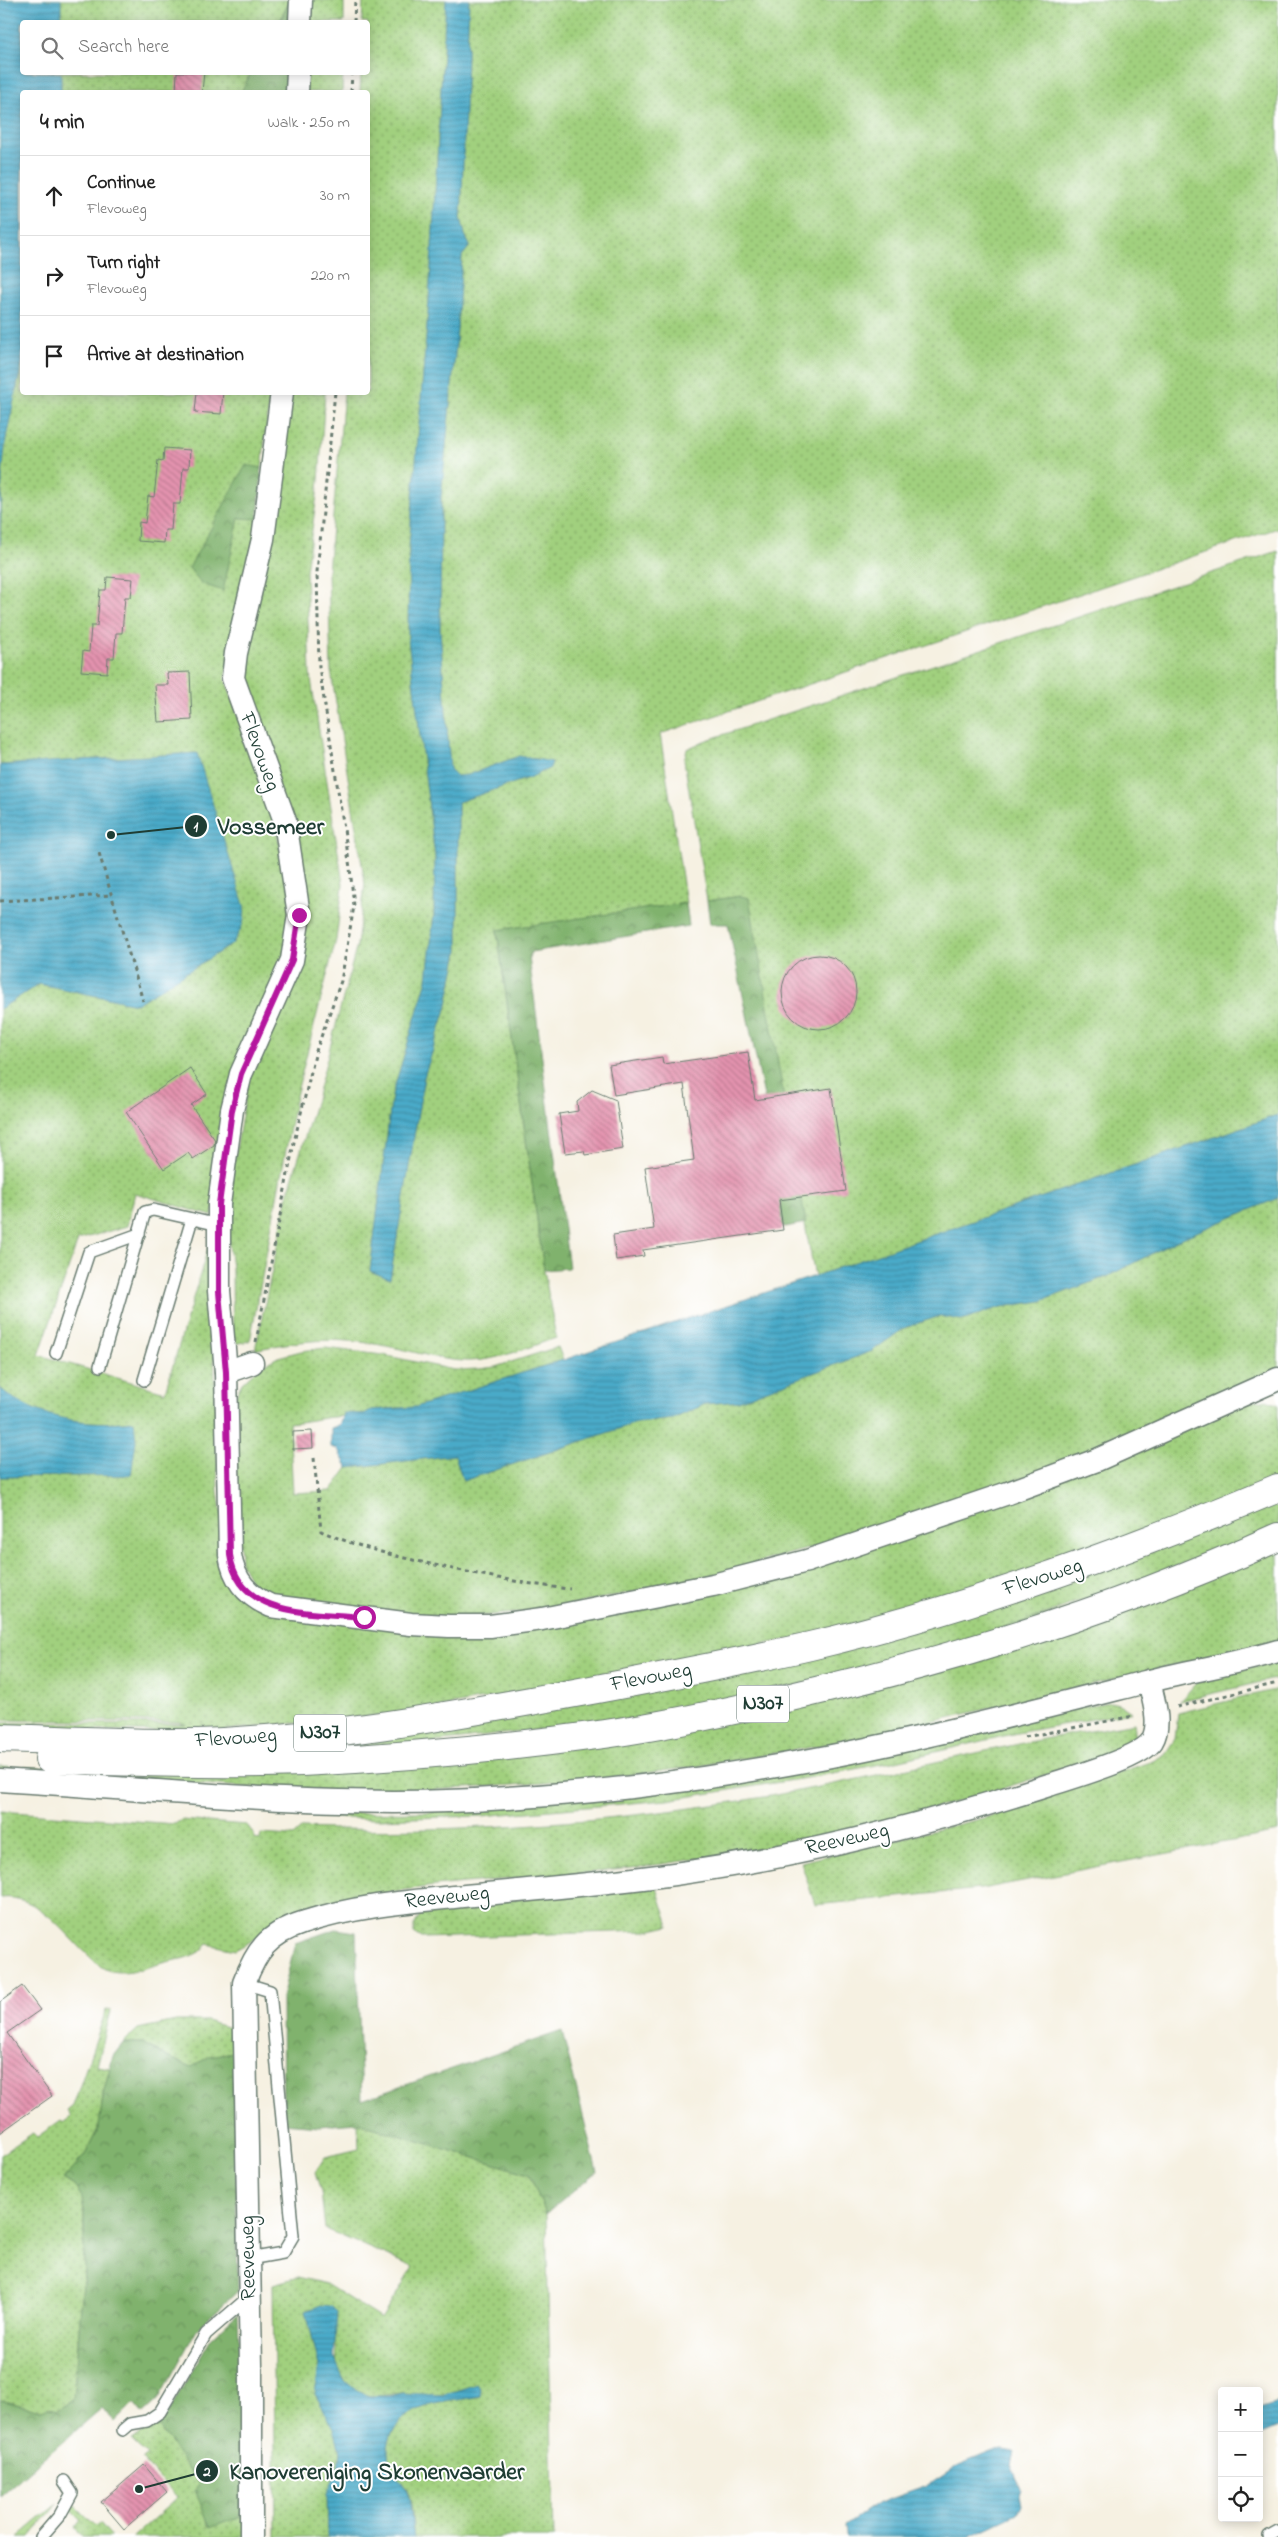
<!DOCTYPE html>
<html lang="en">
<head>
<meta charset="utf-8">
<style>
	body { margin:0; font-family:"Indie Flower",sans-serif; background:#f6f6f6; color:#222 }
	.controls { position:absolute; right:15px; bottom:15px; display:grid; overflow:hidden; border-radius:5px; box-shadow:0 2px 12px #0003 }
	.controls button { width:45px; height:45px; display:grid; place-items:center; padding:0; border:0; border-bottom:1px solid #e0e0e0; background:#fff; color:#222; font:25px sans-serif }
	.stop { position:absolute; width:15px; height:15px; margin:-11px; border:4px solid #b5179e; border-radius:50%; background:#fff }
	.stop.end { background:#b5179e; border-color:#fff; box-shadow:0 1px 5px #0008 }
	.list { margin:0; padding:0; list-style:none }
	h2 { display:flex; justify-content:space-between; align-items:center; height:65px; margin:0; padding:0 20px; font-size:21px }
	h2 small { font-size:16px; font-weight:400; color:#767676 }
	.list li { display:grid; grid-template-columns:32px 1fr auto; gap:15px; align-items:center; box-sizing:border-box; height:80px; padding:0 20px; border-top:1px solid #e0e0e0 }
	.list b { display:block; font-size:19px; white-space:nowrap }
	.list p { margin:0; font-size:16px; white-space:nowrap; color:#767676 }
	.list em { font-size:16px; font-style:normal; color:#767676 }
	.icon { flex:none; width:28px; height:28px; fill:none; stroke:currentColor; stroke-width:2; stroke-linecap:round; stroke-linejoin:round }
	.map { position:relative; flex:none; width:1278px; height:2537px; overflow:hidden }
	.search { position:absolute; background:#fff; box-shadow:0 2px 12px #0003; left:20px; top:20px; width:350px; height:55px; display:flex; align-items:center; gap:12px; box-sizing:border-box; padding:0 18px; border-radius:5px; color:#767676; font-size:19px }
	.panel { position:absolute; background:#fff; box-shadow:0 2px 12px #0003; left:20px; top:90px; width:350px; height:305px; border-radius:5px }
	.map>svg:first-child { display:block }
	.green { fill:url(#green-dots); stroke:#608659 }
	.forest { fill:url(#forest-crowns); stroke:#507850 }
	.water { fill:url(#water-rules); stroke:#34747e }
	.building { fill:url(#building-back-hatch) }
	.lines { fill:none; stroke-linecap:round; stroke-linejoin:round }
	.service-casing { stroke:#6a7c71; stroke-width:14 }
	.minor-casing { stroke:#6a7c71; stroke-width:25 }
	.trunk-casing { stroke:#6a7c71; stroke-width:30 }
	.path { stroke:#6a7c71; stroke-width:3; stroke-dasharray:4 4; stroke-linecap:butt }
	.service { stroke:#fff; stroke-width:11 }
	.minor { stroke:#fff; stroke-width:22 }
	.trunk { stroke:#fff; stroke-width:28 }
	.route { stroke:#b5179e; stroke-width:6 }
	.labels { text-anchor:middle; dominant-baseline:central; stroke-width:4; stroke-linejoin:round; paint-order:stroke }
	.shield { fill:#fff; stroke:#627771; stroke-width:1 }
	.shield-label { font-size:21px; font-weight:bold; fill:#1f3d34 }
	.street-label { font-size:22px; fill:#1f3d34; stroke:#fff }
	.leader { fill:none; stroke:#1f3d34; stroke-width:2 }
	.callout-dot { fill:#1f3d34; stroke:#fff; stroke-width:2 }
	.mark-label { font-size:15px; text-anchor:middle; font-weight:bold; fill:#fff }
	.callout-label { font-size:24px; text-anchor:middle; font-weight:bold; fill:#1f3d34; stroke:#fff; stroke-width:4; stroke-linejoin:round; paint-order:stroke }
</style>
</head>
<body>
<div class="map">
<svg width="1278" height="2537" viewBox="0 0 1278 2537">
	<defs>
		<pattern id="green-dots" width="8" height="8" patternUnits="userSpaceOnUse" patternTransform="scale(1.25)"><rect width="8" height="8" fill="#a1d07e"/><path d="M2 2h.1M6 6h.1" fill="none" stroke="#83aa68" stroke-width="1.8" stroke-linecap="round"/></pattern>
		<pattern id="forest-crowns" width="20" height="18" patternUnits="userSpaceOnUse" patternTransform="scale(1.25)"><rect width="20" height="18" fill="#80b26d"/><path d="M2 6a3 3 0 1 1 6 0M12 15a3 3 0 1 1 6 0" fill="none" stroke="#68925a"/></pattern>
		<pattern id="water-rules" width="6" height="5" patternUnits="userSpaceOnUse" patternTransform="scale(1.25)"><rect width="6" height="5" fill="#4aaac9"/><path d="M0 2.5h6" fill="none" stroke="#3d8ca4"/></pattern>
		<pattern id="building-back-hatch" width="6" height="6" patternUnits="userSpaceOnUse" patternTransform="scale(1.25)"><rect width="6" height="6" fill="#e493af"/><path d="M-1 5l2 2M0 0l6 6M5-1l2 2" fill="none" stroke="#b8798f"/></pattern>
	</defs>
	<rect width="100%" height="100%" fill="#fff"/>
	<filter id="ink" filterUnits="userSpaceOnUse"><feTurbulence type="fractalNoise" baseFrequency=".02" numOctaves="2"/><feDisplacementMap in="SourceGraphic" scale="10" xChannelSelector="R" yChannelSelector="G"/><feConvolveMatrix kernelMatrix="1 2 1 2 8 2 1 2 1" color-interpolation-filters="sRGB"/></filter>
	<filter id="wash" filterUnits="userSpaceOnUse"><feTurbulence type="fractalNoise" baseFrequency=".0096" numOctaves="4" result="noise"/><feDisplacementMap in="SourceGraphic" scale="20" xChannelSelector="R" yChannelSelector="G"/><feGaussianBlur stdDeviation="1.12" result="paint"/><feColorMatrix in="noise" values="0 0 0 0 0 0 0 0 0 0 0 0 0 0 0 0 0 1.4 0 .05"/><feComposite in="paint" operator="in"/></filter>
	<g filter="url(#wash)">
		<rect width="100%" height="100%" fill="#f6f1e2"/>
		<!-- green -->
		<g class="green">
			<path d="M 0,0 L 290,0 L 279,22 L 22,22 L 22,72 L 251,73 L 241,92 L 22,92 L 22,392 L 270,393 L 262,468 L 240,517 L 258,519 L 225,678 L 271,811 L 290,885 L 291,942 L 245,1050 L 212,1216 L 135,1193 L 127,1226 L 78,1240 L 39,1355 L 165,1392 L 211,1238 L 218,1491 L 234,1589 L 409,1632 L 636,1610 L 1255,1400 L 1266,1400 L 1278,1404 L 1278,1478 L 1197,1514 L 872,1623 L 422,1711 L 205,1732 L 0,1729 L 0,1723 L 186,1724 L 181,1724 L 180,1722 L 0,1720 L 0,1477 L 131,1475 L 134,1421 C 88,1426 36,1420 0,1388 L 0,1009 L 39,984 L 136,1004 L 232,944 L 197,753 L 0,765 Z"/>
			<polygon points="311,0 344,0 344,22 309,22"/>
			<path d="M 363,0 L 446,0 L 429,300 L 409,548 L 408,639 L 435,856 L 434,915 L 427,980 L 392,1095 L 370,1271 L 390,1279 L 424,1077 L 446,1009 L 458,951 L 458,802 L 531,777 L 552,762 L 519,756 L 468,775 L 457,776 L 450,769 L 440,630 L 441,497 L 456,343 L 462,256 L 470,246 L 465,235 L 461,218 L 469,0 L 1278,0 L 1278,528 L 660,734 L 686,903 L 497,931 L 544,1270 L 556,1338 C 528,1347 498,1361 468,1361 C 443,1361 420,1353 396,1348 C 345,1337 306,1338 255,1350 L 289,1190 L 316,1100 L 357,945 L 365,884 L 331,671 L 328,572 L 344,393 L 368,392 L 368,92 L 360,92 L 361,73 L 368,72 L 368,22 L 362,22 Z"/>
			<polygon points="306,73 343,73 342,92 305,92"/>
			<polygon points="286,393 325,393 319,481 306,571 310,673 343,884 336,940 296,1096 250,1341 233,1344 232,1268 225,1213 249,1076 305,962 305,925 241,693"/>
			<polygon points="1278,551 1278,1115 815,1276 741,896 707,901 684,760 687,749 704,741"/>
			<path d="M 1278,1198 L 1278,1369 L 1073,1460 L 851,1537 L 708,1576 L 542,1611 L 453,1618 L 278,1600 L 253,1586 L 241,1563 L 233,1401 L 242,1383 L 258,1368 L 278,1357 L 301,1351 L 325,1348 L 383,1355 L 454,1370 L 479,1369 L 495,1367 L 558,1347 L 563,1360 L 416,1407 L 371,1410 L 364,1414 L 344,1413 L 343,1416 C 324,1417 307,1422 289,1423 L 293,1493 L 331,1491 L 348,1468 L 455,1455 L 463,1481 L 636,1423 L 673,1419 L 705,1404 L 738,1401 L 872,1351 L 906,1327 L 940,1316 L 961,1320 L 1001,1307 L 1041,1301 L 1108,1276 L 1182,1238 Z"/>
			<polygon points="1278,1496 1278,1529 946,1650 678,1713 377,1749 247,1747 629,1691"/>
			<polygon points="1278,1546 1278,1643 1188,1662 849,1741 687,1768 575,1781 434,1790 339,1791 244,1787 0,1769 0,1766 106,1770 635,1737"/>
			<polygon points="1278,1661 1278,1678 1180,1701 1198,1681"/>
			<polygon points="1278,1689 1278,1832 981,1889 815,1905 801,1862 981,1819 1153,1761 1165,1754 1175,1739 1178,1713"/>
			<polygon points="1110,1702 1119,1704 1131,1712 1017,1733 892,1762 812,1777 667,1800 482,1816 377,1819 318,1817 318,1813 430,1812"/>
			<path d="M 1134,1723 C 1135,1729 1136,1736 1132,1741 C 1122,1753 1065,1768 1048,1774 C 913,1818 773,1851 631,1868 C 534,1880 434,1880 338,1902 C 301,1910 269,1932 235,1950 L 208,1944 C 199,1956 182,1959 167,1962 C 150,1966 129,1975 111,1971 C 103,1970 94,1961 89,1956 C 64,1933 38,1893 0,1898 L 0,1811 L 175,1824 L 181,1820 L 247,1825 L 254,1834 L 254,1839 L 260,1840 L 261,1834 L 293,1836 L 302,1828 C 458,1834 616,1822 770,1796 C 852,1782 932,1762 1014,1745 C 1054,1736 1094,1731 1134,1723 Z"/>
			<polygon points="656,1885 669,1926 647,1931 422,1938 414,1933 414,1926 423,1909"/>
			<polygon points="106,2010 111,2011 97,2066 110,2068 103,2095 99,2127 85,2155 63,2179 74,2186 82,2197 84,2213 84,2272 73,2400 57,2410 48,2408 40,2410 0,2400 0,2155 33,2133 37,2137 61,2120 64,2122 71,2117 67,2111 73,2106"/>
			<polygon points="176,2021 206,2021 234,2029 234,2052 210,2056 192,2067 167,2057 143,2043 123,2043 138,2029"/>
			<path d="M 358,2123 L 529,2174 L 546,2214 L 554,2537 L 414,2537 C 412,2522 413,2501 406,2488 C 401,2481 393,2474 390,2466 C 387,2455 387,2443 392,2433 C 409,2401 449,2403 480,2396 L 477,2384 C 458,2390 441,2397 421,2396 C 415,2395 408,2393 402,2393 C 378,2395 362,2403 344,2379 C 332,2364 339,2356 335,2343 C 331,2331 318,2318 311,2308 L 306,2311 L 319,2366 L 315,2394 L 335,2428 L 340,2451 L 338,2469 L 327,2493 L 328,2537 L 276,2537 L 273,2284 L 298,2277 L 326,2284 L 381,2319 L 413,2267 L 325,2229 L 321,2192 L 315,2172 L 325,2157 L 359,2149 Z"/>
			<polygon points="156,2422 200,2485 209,2527 245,2515 245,2537 133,2537 177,2498 142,2459 147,2455 131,2440"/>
			<polygon points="58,2503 30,2537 18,2537"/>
			<polygon points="75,2505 96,2526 100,2523 112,2537 82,2537 75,2528 81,2520 71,2510"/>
		</g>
		<!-- forest -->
		<g class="forest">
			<polygon points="290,2 289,22 279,22"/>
			<polygon points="251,73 287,73 286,92 241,92"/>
			<polygon points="246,465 262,468 258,519 239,518 223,591 202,584 189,568"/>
			<polygon points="741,896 749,898 806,1223 785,1227 783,1227 770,1125 728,924 710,924 707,901"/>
			<polygon points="686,903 689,926 531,952 529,957 569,1268 544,1270 497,930"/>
			<polygon points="336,1929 356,1932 362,2100 562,2031 597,2172 546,2214 529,2174 358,2123 320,2126 283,2123 282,1998 295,1943"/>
			<polygon points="123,2043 143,2043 167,2057 192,2067 210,2056 234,2052 238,2291 197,2329 158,2400 143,2414 134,2403 115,2422 102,2408 0,2496 0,2400 40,2410 48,2408 57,2410 73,2400 84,2272 84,2213 82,2197 74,2186 63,2179 85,2155 99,2127 103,2095 113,2056"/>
			<polygon points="238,2313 245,2515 210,2528 195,2490 199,2485 156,2422 167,2414 211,2338"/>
		</g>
		<!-- water -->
		<g class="water">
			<polygon points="0,0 61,0 61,22 22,22 22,72 61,73 61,92 22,92 22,363 6,438 2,477 0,545"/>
			<polygon points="446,0 469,0 461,218 465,235 470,246 462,256 456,343 441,497 440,630 450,769 457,776 468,775 519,756 552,762 550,768 531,777 458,802 458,951 446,1009 424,1077 390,1279 370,1271 392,1095 427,980 434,915 435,856 408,639 409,548 429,300"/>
			<path d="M 197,753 L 244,905 C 247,920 240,932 232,944 L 136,1004 L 39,984 L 0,1009 L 0,765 Z"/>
			<polygon points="1278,1115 1278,1198 1182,1238 1108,1276 1041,1301 1001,1307 961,1320 940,1316 906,1327 872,1351 738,1401 705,1404 673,1419 636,1423 463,1481 455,1455 348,1468 337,1449 331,1447 331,1428 339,1425 344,1413 364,1414 371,1410 416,1407 563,1360 815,1276"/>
			<path d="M 0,1388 C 36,1420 88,1426 134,1421 L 136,1441 L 131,1475 L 0,1477 Z"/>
			<path d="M 321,2305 L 331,2306 L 337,2312 L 334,2357 L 344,2380 L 357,2391 L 369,2396 L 390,2396 L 403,2393 L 443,2395 L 477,2384 L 481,2389 L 480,2396 C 449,2403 409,2401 392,2433 C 387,2443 387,2455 390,2466 C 394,2476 404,2482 407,2492 C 412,2506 411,2522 414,2537 L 328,2537 L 327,2493 L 338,2469 L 340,2451 L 334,2428 L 315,2394 L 319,2366 L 306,2311 Z"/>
			<polygon points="1278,2402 1278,2428 1259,2436 1259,2408"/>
			<polygon points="1002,2450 1014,2452 1011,2465 1021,2488 1019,2494 1021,2505 1017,2514 969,2537 846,2537 845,2525 876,2504 927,2486 959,2465 993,2451"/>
		</g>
		<g id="blocks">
			<!-- building -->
			<g class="building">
				<polygon points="177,72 204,72 202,92 176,92"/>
				<polygon points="197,392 223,392 221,414 195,412"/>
				<polygon points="164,448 190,450 189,468 183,468 180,504 173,504 171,530 165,530 164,543 138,541 139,522 145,523 148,496 154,497 158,460 163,461"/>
				<polygon points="107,577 133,579 131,597 125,597 122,633 116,633 114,658 108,658 107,673 81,671 83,651 89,652 91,626 97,626 100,590 106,590"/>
				<polygon points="190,672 192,720 158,722 155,685 168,685 167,673"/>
				<circle cx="819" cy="992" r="37"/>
				<polygon points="748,1052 755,1100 831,1088 846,1191 779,1200 783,1230 643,1250 644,1256 616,1260 613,1235 654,1229 645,1167 694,1160 684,1084 614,1095 609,1065 662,1057 663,1064"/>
				<polygon points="190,1068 207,1094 191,1105 215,1140 214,1145 193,1159 188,1153 164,1169 126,1112"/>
				<polygon points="592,1090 616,1100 623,1149 585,1155 584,1151 565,1153 559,1114 578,1111 577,1102"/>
				<polygon points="312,1431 313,1448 293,1449 293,1432"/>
				<polygon points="22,1986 40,2010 7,2033 52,2096 0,2133 0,2002"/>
				<polygon points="144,2465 167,2492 124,2529 101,2502"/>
			</g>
		</g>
	</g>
	<g filter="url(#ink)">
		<use href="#blocks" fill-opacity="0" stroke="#6a7c71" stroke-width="1"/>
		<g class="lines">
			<!-- service casing -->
			<g class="service-casing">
				<g id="service">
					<polyline points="56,1353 89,1252 139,1234"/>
					<polyline points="100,1366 145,1212 153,1210 219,1225"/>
					<polyline points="144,1380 192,1219"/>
					<polyline points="244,1983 270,1991 293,2236 283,2253 249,2259"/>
					<polyline points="123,2430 130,2424 147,2421 160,2412 206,2334 250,2296"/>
					<polyline points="41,2537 60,2515 72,2493 64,2481"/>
					<polyline points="1269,2537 1278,2532"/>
				</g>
			</g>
			<!-- minor casing -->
			<g class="minor-casing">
				<g id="minor">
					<polyline points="300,22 301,0"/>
					<polyline points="297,92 298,72"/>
					<path d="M 282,392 L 263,539 L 236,653 L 233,678 L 285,821 L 299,915 L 292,960 L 241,1074 L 232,1110 L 219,1204 L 219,1291 L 226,1372 L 230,1555 C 234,1581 248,1596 271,1606 L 411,1624 L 449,1626 L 490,1626 L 542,1619 L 713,1585 L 807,1561 L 1008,1493 L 1097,1460 L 1278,1379"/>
					<polyline points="226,1372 252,1363"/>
					<path d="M 0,1780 C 149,1789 298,1806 448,1801 C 553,1797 661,1786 765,1768 C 893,1747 1019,1714 1145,1682 C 1189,1671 1234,1664 1278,1651"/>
					<path d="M 251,2537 L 251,2366 L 244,1983 C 256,1951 268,1934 302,1923 C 350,1907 403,1902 454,1897 C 527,1890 601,1884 674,1874 C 800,1857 927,1824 1049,1785 C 1070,1778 1141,1758 1152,1741 C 1162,1724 1153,1699 1149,1681"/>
				</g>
			</g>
			<!-- trunk casing -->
			<g class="trunk-casing">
				<g id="trunk">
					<path d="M 0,1738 C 66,1740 132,1744 198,1743 C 321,1739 443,1717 564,1695 C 646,1680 728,1665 810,1646 C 971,1608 1126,1552 1278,1488"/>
					<path d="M 49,1759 C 133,1762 218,1765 302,1762 C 404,1757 505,1748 605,1734 C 676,1724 746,1708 816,1691 C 974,1654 1130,1604 1278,1537"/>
				</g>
			</g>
			<!-- path -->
			<g class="path">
				<polyline points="354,22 355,0"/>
				<polyline points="351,92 352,72"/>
				<polyline points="99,853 143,1001"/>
				<polyline points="0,901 112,895"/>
				<polyline points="256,1342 294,1142 316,1051 341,981 354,906 350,868 319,667 317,572 335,392"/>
				<path d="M 314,1458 L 321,1531 C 364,1550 408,1559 453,1569 C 492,1577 531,1585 570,1589"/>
				<polyline points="1177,1707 1278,1683"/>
				<polyline points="1025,1737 1134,1716"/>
			</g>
			<!-- service -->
			<use href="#service" class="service"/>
			<!-- minor -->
			<use href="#minor" class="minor"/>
			<!-- trunk -->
			<use href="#trunk" class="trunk"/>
		</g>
	</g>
	<g class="lines" filter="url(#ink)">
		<!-- route -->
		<path class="route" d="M 299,915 L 292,960 L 241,1074 L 232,1110 L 219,1204 L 219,1292 L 226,1372 L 230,1555 C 239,1619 315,1612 364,1617"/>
	</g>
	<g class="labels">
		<!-- shield labels -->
		<g class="shield">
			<rect x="737" y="1685.5" width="52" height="37" rx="4"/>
			<rect x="294" y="1714.5" width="52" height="37" rx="4"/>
		</g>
		<g class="shield-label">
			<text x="763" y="1704">N307</text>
			<text x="320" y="1733">N307</text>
		</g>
		<!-- street labels -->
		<g class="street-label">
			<text transform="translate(259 752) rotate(70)">Flevoweg</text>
			<text transform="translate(1043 1578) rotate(-18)">Flevoweg</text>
			<text transform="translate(651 1678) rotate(-11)">Flevoweg</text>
			<text transform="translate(236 1739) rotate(-4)">Flevoweg</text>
			<text transform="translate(847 1840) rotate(-13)">Reeveweg</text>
			<text transform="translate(447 1898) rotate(-6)">Reeveweg</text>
			<text transform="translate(249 2258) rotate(-91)">Reeveweg</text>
		</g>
	</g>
	<!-- callouts -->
	<path class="leader" d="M111 835L196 826M139 2489L207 2471"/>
	<g class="callout-dot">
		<circle cx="111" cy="835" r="5"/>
		<circle cx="139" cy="2489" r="5"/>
		<circle cx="196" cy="826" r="12"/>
		<circle cx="207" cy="2471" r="12"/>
	</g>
	<g class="mark-label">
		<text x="196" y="831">1</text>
		<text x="207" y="2476">2</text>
	</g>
	<g class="callout-label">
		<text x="271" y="834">Vossemeer</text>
		<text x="377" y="2479">Kanovereniging Skonenvaarder</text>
	</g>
</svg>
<div class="controls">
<button>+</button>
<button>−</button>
<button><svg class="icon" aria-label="locate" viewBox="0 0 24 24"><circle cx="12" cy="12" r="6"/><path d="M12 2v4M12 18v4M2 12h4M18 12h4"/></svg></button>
</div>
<div class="stop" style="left:364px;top:1617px"></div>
<div class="stop end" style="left:299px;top:915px"></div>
<div class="search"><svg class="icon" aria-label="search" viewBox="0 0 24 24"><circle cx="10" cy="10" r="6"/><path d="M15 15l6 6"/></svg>Search here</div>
<section class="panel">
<h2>4 min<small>Walk · 250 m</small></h2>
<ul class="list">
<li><svg class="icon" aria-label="ahead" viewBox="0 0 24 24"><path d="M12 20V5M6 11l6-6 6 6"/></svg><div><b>Continue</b><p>Flevoweg</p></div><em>30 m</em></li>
<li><svg class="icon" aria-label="right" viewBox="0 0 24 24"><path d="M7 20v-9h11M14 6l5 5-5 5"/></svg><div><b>Turn right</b><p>Flevoweg</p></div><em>220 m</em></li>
<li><svg class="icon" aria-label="arrive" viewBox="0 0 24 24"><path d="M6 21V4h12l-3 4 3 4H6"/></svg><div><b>Arrive at destination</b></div></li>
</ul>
</section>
</div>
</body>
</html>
